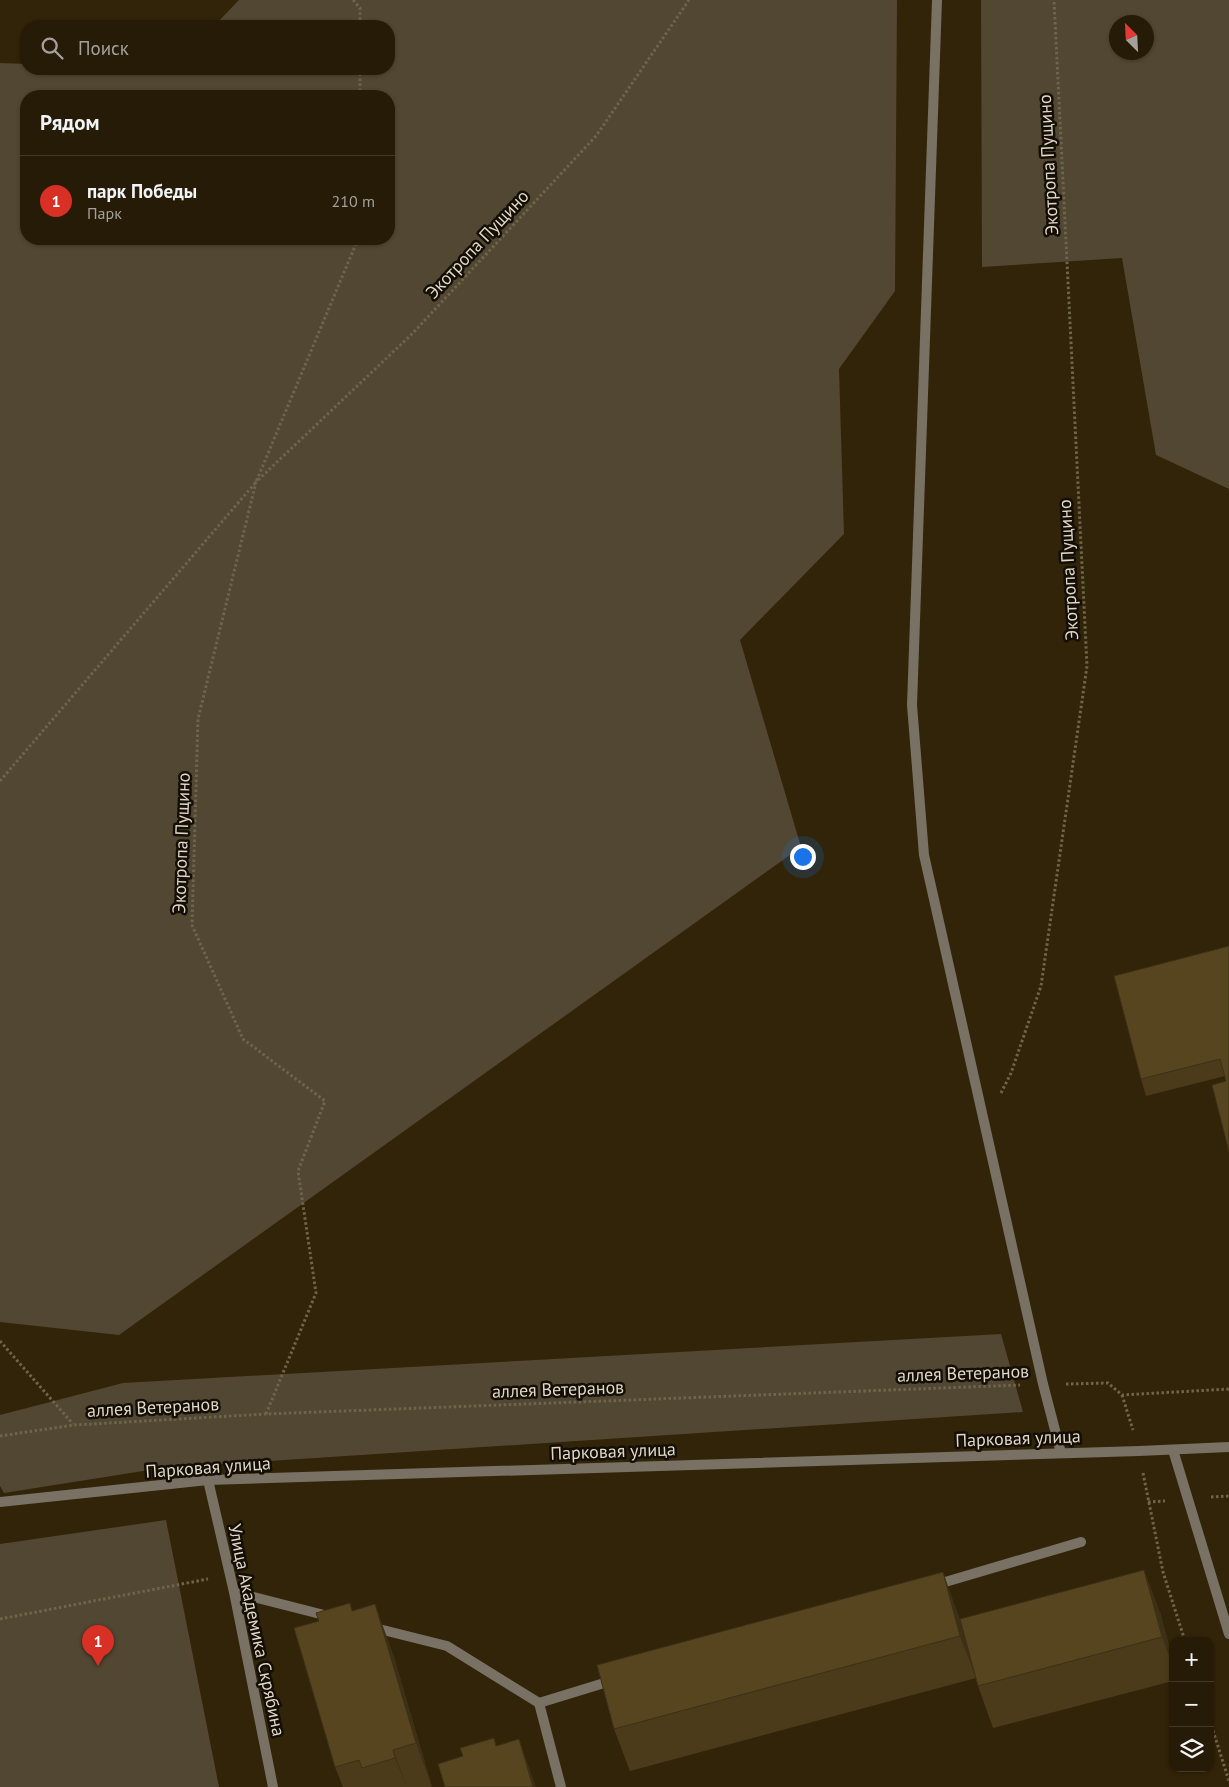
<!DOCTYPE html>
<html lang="ru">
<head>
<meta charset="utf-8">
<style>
	body { margin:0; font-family:"PT Sans",sans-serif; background:#2d2410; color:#f1f3f6 }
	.controls { position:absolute; right:15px; bottom:15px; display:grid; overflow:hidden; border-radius:10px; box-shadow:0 1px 4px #0004 }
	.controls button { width:45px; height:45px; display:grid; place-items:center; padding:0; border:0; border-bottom:1px solid #423928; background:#251b06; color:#f1f3f6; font:25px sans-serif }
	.compass { position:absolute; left:1109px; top:15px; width:45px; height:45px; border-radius:50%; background:#251b06; box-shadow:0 1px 4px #0004; rotate:336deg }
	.you { position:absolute; left:802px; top:856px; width:18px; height:18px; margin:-12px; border:4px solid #fff; border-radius:50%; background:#1a73e8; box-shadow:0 0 0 8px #1a73e833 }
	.badge { display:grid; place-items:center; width:32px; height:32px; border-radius:50%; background:#d93025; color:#fff; font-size:16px; font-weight:700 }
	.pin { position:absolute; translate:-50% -41px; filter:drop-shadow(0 1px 2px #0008) }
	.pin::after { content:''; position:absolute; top:26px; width:18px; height:15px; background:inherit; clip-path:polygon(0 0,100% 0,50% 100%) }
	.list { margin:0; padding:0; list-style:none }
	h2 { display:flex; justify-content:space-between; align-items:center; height:65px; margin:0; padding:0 20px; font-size:21px }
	h2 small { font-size:16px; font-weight:400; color:#a3a19b }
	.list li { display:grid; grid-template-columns:32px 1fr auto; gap:15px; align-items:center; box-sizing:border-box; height:90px; padding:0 20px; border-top:1px solid #423928 }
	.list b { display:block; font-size:19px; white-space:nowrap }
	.list p { margin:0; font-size:16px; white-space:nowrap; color:#a3a19b }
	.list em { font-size:16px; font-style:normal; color:#a3a19b }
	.icon { flex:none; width:28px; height:28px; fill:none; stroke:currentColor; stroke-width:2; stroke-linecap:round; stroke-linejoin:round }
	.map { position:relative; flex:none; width:1229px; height:1787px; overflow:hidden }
	.search { position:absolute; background:#251b06; box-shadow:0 1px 4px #0004; left:20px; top:20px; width:375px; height:55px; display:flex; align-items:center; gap:12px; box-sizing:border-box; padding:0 18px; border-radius:20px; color:#a3a19b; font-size:19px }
	.panel { position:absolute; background:#251b06; box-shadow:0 1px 4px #0004; left:20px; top:90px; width:375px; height:155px; border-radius:20px }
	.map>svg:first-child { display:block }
	.green { fill:#524732; fill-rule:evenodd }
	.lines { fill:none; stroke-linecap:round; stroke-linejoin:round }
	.path { stroke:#6f644c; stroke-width:3; stroke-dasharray:2.5 2.5; stroke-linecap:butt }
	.lane { stroke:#787164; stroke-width:10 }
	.street { stroke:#787164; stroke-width:10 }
	.wall { fill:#4b3b1b }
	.shaded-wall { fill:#3d3016 }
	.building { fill:#57451f; stroke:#3d3016 }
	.labels { text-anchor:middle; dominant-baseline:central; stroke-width:5; stroke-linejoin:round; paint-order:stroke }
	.street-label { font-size:18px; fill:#dfd7c7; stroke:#140e04 }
</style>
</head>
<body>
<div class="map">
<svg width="1229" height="1787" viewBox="0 0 1229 1787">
	<rect width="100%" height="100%" fill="#312408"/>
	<!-- green -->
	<g class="green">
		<path d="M 239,0 L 897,0 L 895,291 L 839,369 L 844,534 L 740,640 L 801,847 L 119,1335 L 0,1322 L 0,63 L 26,64 L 26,69 L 389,69 L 389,26 L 214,26 ZM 26,96 L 389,96 L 389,239 L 26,239 Z"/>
		<path d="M 981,0 L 1229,0 L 1229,489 L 1156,455 L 1122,258 L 982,267 ZM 1146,22 L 1146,52 L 1116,52 L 1116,22 Z"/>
		<polygon points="1001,1334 1023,1412 162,1468 4,1493 0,1486 0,1415 123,1383"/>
		<polygon points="166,1520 219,1787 0,1787 0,1544"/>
	</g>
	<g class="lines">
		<!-- path -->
		<g class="path">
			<polyline points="353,0 360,8 360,26"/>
			<polyline points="360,96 360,69"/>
			<polyline points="0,781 256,482 358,239"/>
			<polyline points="1001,1093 1011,1073 1041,986 1087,666 1054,0"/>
			<polyline points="0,1341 73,1424"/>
			<polyline points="1066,1384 1108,1383 1122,1395 1229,1389"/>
			<polyline points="1122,1395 1133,1430"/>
			<polyline points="266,1414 316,1293 298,1171 325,1101 243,1039 192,925 198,719 256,482 412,334 596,136 689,0"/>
			<polyline points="0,1436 74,1425 266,1414 1020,1385"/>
			<polyline points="1143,1473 1163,1572 1185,1641"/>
			<polyline points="1211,1497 1229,1496"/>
			<polyline points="1148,1502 1165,1501"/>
			<polyline points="0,1619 208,1579"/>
			<polyline points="1210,1721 1229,1781"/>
		</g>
		<!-- lane -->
		<g class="lane">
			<polyline points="1173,1450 1229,1634"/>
			<polyline points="935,1585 1081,1542"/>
			<polyline points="234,1592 328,1616"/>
			<polyline points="371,1627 447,1646 539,1703 614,1680"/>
			<polyline points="539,1703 561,1787"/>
		</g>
		<!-- street -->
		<g class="street">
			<polyline points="937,0 912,705 924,855 1043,1384 1061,1453"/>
			<polyline points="208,1480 234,1592 273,1787"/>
			<polyline points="0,1502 208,1480 1139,1451 1229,1447"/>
		</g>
	</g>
	<!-- wall -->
	<g class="wall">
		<polygon points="1229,946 1226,1081 1225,1076 1146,1096 1141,1079"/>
		<polygon points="353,1610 394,1657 432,1787 343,1787 335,1767"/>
		<polygon points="1160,1612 1173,1661 1173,1681 993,1728 978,1686"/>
		<polygon points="958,1614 976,1678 630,1771 614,1729"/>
	</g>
	<!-- shaded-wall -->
	<g class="shaded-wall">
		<polygon points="1144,1570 1160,1612 1173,1661 1173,1666 1162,1637"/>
		<polygon points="943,1572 958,1614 976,1678 960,1636"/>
		<polygon points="375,1604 394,1657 432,1787 416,1743"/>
		<polygon points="519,1739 536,1787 533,1787"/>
		<polygon points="393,1750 407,1787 395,1758"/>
	</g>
	<!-- building -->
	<g class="building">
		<polygon points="1229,946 1229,1152 1212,1085 1226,1081 1220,1059 1141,1079 1114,976"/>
		<polygon points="1144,1570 1162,1637 978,1686 960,1619"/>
		<polygon points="943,1572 960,1636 614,1729 597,1665"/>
		<polygon points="350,1603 352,1611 375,1604 416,1743 393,1750 395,1758 362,1768 359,1760 335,1767 294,1628 319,1621 316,1613"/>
		<polygon points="494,1738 496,1746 519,1739 533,1787 445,1787 438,1764 463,1756 460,1748"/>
	</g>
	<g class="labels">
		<!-- street labels -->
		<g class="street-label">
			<text transform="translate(1048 165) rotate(-93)">Экотропа Пущино</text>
			<text transform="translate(477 244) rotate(-47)">Экотропа Пущино</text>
			<text transform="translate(1068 570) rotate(-93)">Экотропа Пущино</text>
			<text transform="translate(181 843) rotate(-88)">Экотропа Пущино</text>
			<text transform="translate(963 1373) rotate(-2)">аллея Ветеранов</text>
			<text transform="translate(558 1389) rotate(-2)">аллея Ветеранов</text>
			<text transform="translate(153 1407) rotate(-3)">аллея Ветеранов</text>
			<text transform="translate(1018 1438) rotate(-2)">Парковая улица</text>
			<text transform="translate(613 1451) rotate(-2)">Парковая улица</text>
			<text transform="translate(208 1467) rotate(-4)">Парковая улица</text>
			<text transform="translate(257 1630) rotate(78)">Улица Академика Скрябина</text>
		</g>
	</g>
</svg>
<div class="controls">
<button>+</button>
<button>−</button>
<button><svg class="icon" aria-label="layers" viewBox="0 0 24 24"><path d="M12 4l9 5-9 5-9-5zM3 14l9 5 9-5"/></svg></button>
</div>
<svg class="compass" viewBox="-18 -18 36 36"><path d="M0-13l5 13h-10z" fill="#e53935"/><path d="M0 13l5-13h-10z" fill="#a3a19b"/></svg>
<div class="you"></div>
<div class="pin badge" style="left:98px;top:1666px">1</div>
<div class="search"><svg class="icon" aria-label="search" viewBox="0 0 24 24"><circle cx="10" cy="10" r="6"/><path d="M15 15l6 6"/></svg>Поиск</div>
<section class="panel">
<h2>Рядом<small></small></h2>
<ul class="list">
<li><span class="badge">1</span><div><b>парк Победы</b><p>Парк</p></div><em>210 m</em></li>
</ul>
</section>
</div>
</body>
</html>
